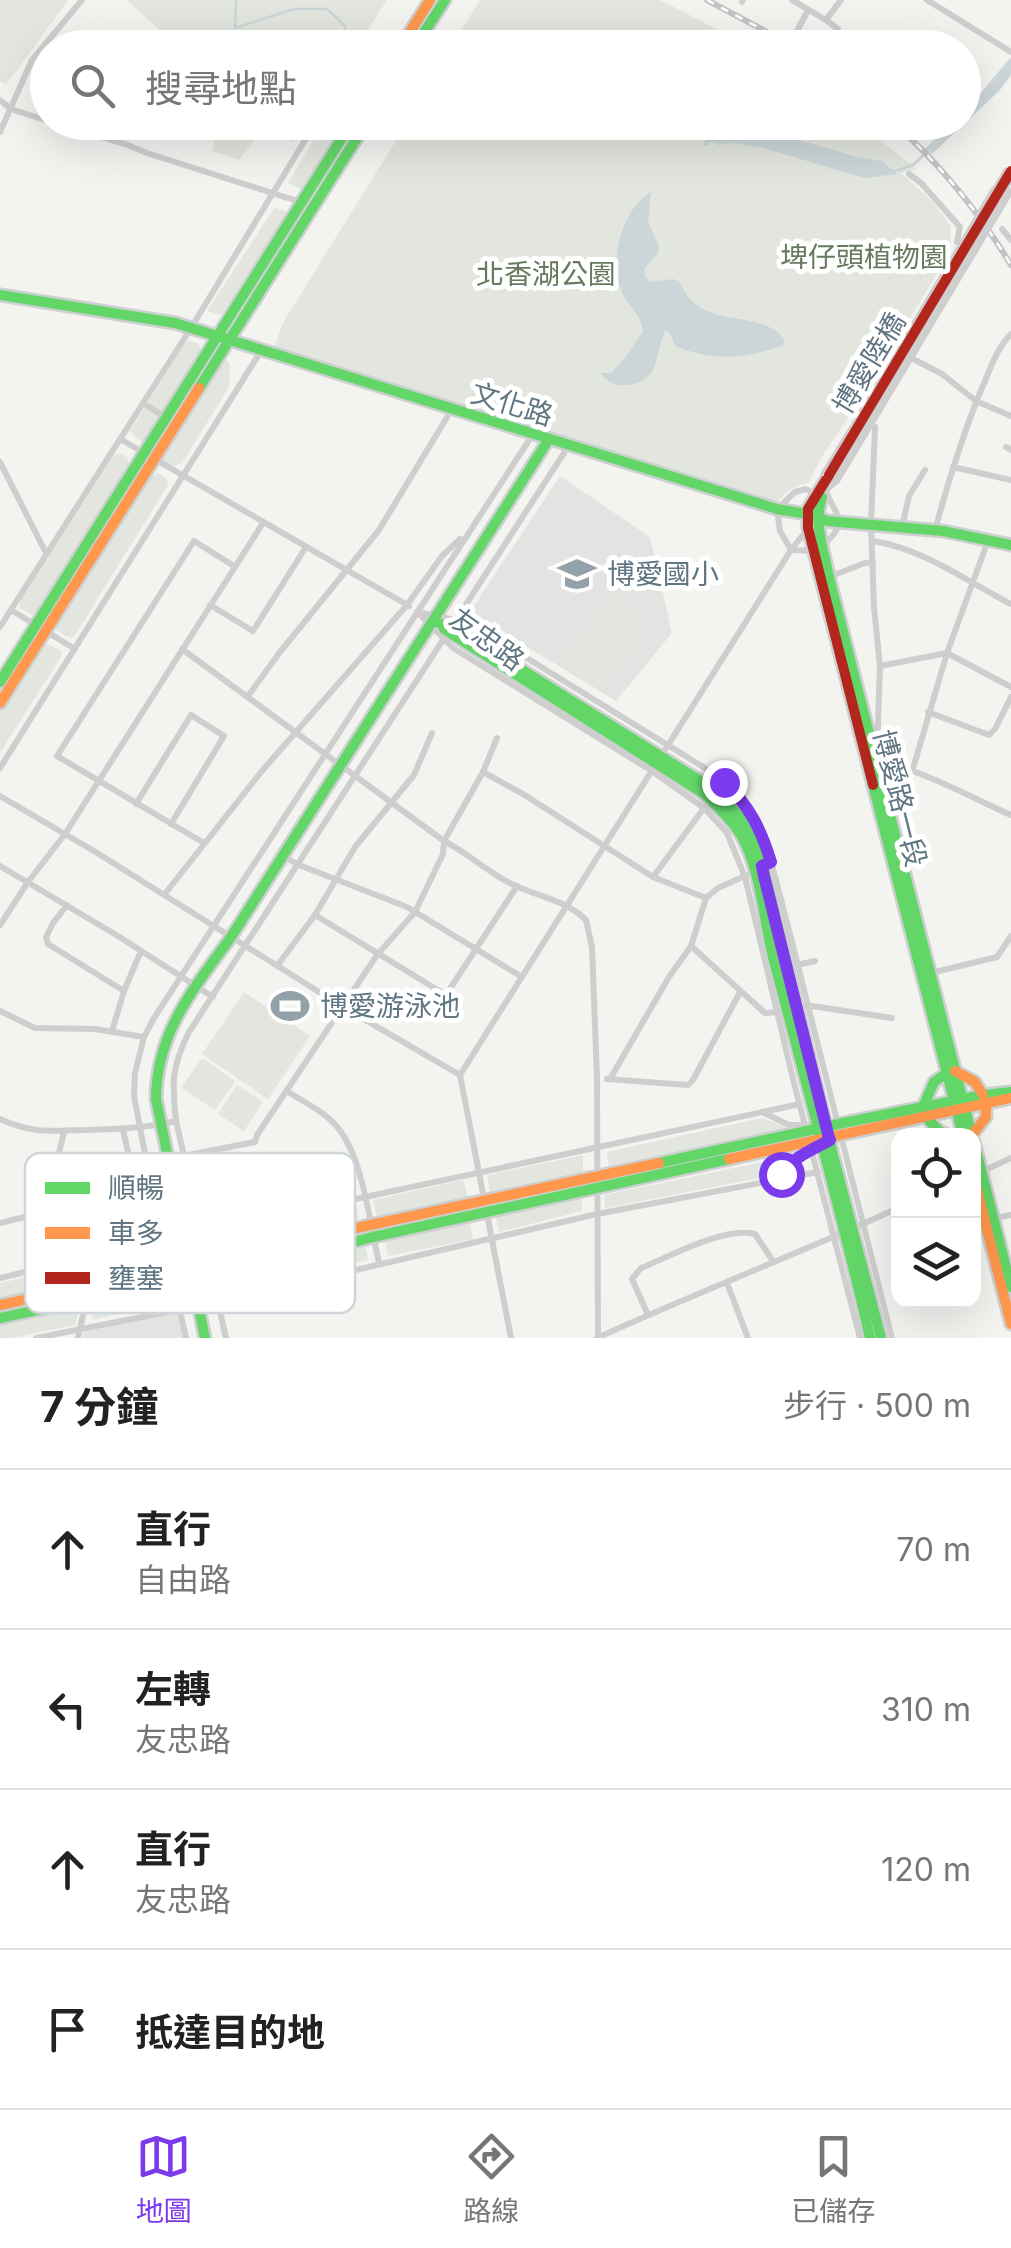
<!DOCTYPE html>
<html lang="zh-TW">
<head>
<meta charset="utf-8">
<style>
	body { margin:0; font-family:Inter,"Noto Sans TC",sans-serif; background:#f2f2f2; color:#222 }
	.controls { position:absolute; right:30px; bottom:30px; display:grid; overflow:hidden; border-radius:20px; box-shadow:0 10px 40px #0002 }
	.controls button { width:90px; height:90px; display:grid; place-items:center; padding:0; border:0; border-bottom:2px solid #e0e0e0; background:#fff; color:#222; font:50px sans-serif }
	.stop { position:absolute; width:30px; height:30px; margin:-22px; border:8px solid #7c3aed; border-radius:50%; background:#fff }
	.stop.end { background:#7c3aed; border-color:#fff; box-shadow:0 2px 10px #0008 }
	.list { margin:0; padding:0; list-style:none }
	h2 { display:flex; justify-content:space-between; align-items:center; height:130px; margin:0; padding:0 40px; font-size:42px }
	h2 small { font-size:32px; font-weight:400; color:#767676 }
	.list li { display:grid; grid-template-columns:65px 1fr auto; gap:30px; align-items:center; box-sizing:border-box; height:160px; padding:0 40px; border-top:2px solid #e0e0e0 }
	.list b { display:block; font-size:38px; white-space:nowrap }
	.list p { margin:0; font-size:32px; white-space:nowrap; color:#767676 }
	.list em { font-size:32px; font-style:normal; color:#767676 }
	.icon { flex:none; width:55px; height:55px; fill:none; stroke:currentColor; stroke-width:2; stroke-linecap:round; stroke-linejoin:round }
	.map { position:relative; flex:none; width:1011px; height:1338px; overflow:hidden }
	.search { position:absolute; background:#fff; box-shadow:0 10px 40px #0002; left:30px; right:30px; top:30px; height:110px; display:flex; align-items:center; gap:25px; box-sizing:border-box; padding:0 35px; border-radius:55px; color:#767676; font-size:38px }
	.sheet { height:770px; background:#fff }
	nav { display:flex; justify-content:space-around; align-items:center; box-sizing:border-box; height:140px; border-top:2px solid #e0e0e0; background:#fff; font-size:28px; color:#767676 }
	nav a { display:grid; justify-items:center; gap:5px }
	nav .on { color:#7c3aed }
	.map>svg:first-child { display:block }
	.built { fill:#e3e4e2 }
	.green { fill:#e2e6de }
	.water { fill:#ccd6d8 }
	.lines { fill:none; stroke-linecap:round; stroke-linejoin:round }
	.stream { stroke:#ccd6d8; stroke-width:2.5 }
	.fast-casing { stroke:#cdd0d0; stroke-width:15 }
	.slow-casing { stroke:#cdd0d0; stroke-width:15 }
	.jam-casing { stroke:#cdd0d0; stroke-width:15 }
	.street { stroke:#cececf; stroke-width:6 }
	.fast { stroke:#63d668; stroke-width:10 }
	.slow { stroke:#ff974d; stroke-width:10 }
	.jam { stroke:#b3261e; stroke-width:10 }
	.rail-casing { stroke:#c2c3c4; stroke-width:6 }
	.rail { stroke:#fff; stroke-width:2.5; stroke-dasharray:8; stroke-linecap:butt }
	.jam-bridge-casing { stroke:#cecfcf; stroke-width:15; stroke-linecap:butt }
	.street-bridge { stroke:#cececf; stroke-width:6 }
	.jam-bridge { stroke:#b3261e; stroke-width:10 }
	.route { stroke:#7c3aed; stroke-width:12 }
	.labels { text-anchor:middle; dominant-baseline:central; stroke-width:10; stroke-linejoin:round; paint-order:stroke }
	.park-label { font-size:28px; fill:#677a5f; stroke:#fff }
	.street-label { font-size:28px; fill:#607783; stroke:#fff }
	.poi-label { font-size:28px; fill:#607783; stroke:#fff; text-anchor:start }
	.key { fill:#fff; stroke:#cfd6da; stroke-width:2.5 }
	.key-label { font-size:28px; fill:#607783 }
</style>
</head>
<body>
<div class="map">
<svg width="1011" height="1338" viewBox="0 0 1011 1338">
	<rect width="100%" height="100%" fill="#f3f3f0"/>
	<!-- built -->
	<g class="built">
		<polygon points="560,476 650,537 672,633 616,701 470,612"/>
		<polygon points="177,1312 183,1338 82,1338 84,1332"/>
	</g>
	<!-- green -->
	<g class="green">
		<polygon points="0,0 68,0 6,85 0,81"/>
		<polygon points="127,0 387,0 356,48 178,47"/>
		<polygon points="480,0 660,0 751,47 451,47"/>
		<polygon points="324,122 344,123 304,190 288,183"/>
		<polygon points="217,123 217,122 306,123 293,142 261,132 239,160 212,151"/>
		<path d="M 407,123 L 858,123 L 917,169 L 901,173 L 933,202 L 951,227 L 950,252 L 869,387 L 824,453 L 808,483 C 795,484 785,493 777,503 L 274,347 L 284,321 Z"/>
		<polygon points="275,207 288,213 221,315 207,311"/>
		<polygon points="189,340 199,344 200,353 142,443 130,431 184,344"/>
		<polygon points="225,359 230,364 229,387 182,463 173,467 162,460 162,453 221,360"/>
		<polygon points="120,453 128,458 129,467 38,611 33,615 20,608 20,601 114,455"/>
		<polygon points="158,473 167,479 168,485 75,635 72,638 64,635 56,629 59,616 148,478"/>
		<polygon points="617,594 622,597 613,610 626,611 634,616 640,631 639,638 605,682 595,682 584,679 573,660 565,670 562,667"/>
		<polygon points="47,644 62,651 61,657 0,753 0,712 37,652"/>
		<polygon points="244,992 310,1036 268,1099 202,1054"/>
		<polygon points="202,1058 235,1081 215,1110 181,1088"/>
		<polygon points="237,1085 263,1102 244,1131 218,1114"/>
		<polygon points="762,1118 789,1128 609,1166 607,1152"/>
		<polygon points="583,1155 583,1172 490,1191 487,1175"/>
		<polygon points="791,1156 776,1175 605,1208 604,1195"/>
		<polygon points="463,1180 468,1197 377,1217 373,1200"/>
		<polygon points="582,1197 582,1211 499,1232 496,1217"/>
		<polygon points="356,1205 359,1219 222,1249 218,1235"/>
		<polygon points="470,1223 473,1239 388,1256 385,1242"/>
		<polygon points="365,1247 368,1260 231,1289 229,1277"/>
		<polygon points="85,1264 72,1283 0,1298 0,1283"/>
		<polygon points="166,1289 168,1303 92,1320 95,1305"/>
		<polygon points="81,1305 75,1325 11,1338 0,1338 0,1323"/>
	</g>
	<!-- water -->
	<g class="water">
		<polygon points="1011,59 1011,75 999,91 932,154 925,149 950,123 964,122 964,111 994,82"/>
		<polygon points="671,123 748,123 752,126 857,157 882,161 897,174 865,178 763,148 732,143 719,145 710,142 708,146 703,145 705,140 700,135"/>
		<path d="M 651,192 L 648,221 L 659,247 L 658,253 L 644,269 L 645,277 L 650,282 L 673,279 L 679,281 C 683,288 686,296 692,301 C 719,327 762,310 785,340 L 783,345 C 746,360 711,361 675,346 L 671,335 L 666,330 C 653,351 664,380 628,385 C 616,387 608,382 600,373 L 611,373 L 625,358 L 643,331 C 641,313 627,306 621,290 C 609,259 622,209 651,192 Z"/>
	</g>
	<g class="lines">
		<!-- stream -->
		<g class="stream">
			<polyline points="236,0 235,28 294,9 327,9 345,26 346,48"/>
			<polyline points="980,96 1011,59"/>
			<polyline points="892,172 913,165 928,151"/>
		</g>
		<!-- fast casing -->
		<g class="fast-casing">
			<g id="fast">
				<polyline points="414,48 445,0"/>
				<path d="M 0,295 L 175,323 L 777,509 C 792,512 815,514 827,521 L 943,531 L 1011,545"/>
				<polyline points="199,388 367,122"/>
				<path d="M 822,497 C 813,523 824,551 829,577 L 972,1136"/>
				<polyline points="434,621 463,633 718,792 745,823 763,866 833,1155 881,1338"/>
				<path d="M 444,629 L 706,795 C 719,808 732,820 741,835 C 762,872 763,920 774,961 C 807,1086 841,1211 870,1338"/>
				<polyline points="0,682 352,122"/>
				<polyline points="873,785 963,1136"/>
				<polyline points="923,1107 934,1082 947,1073"/>
				<polyline points="925,1116 939,1131 950,1136"/>
				<polyline points="974,1142 1011,1287"/>
				<polyline points="659,1163 843,1123 983,1095 1011,1092"/>
				<polyline points="0,1318 87,1299 214,1278 373,1237 729,1159"/>
				<path d="M 205,1338 L 156,1099 C 156,1033 194,988 231,937 L 549,439"/>
			</g>
		</g>
		<!-- slow casing -->
		<g class="slow-casing">
			<g id="slow">
				<polyline points="400,48 430,0"/>
				<polyline points="0,703 199,388"/>
				<polyline points="955,1071 975,1082 983,1095"/>
				<polyline points="972,1135 986,1117 986,1104"/>
				<polyline points="729,1159 1011,1098"/>
				<polyline points="974,1178 1011,1324"/>
				<polyline points="0,1305 90,1285 210,1264 347,1230 659,1163"/>
			</g>
		</g>
		<!-- jam casing -->
		<g class="jam-casing">
			<polyline id="jam" points="829,475 808,509 808,528 873,785"/>
		</g>
		<!-- street -->
		<g class="street">
			<polyline points="792,0 826,20"/>
			<polyline points="927,0 1011,52"/>
			<polyline points="742,2 743,0"/>
			<polyline points="796,33 808,10"/>
			<polyline points="828,48 838,29 826,20 841,0"/>
			<polyline points="0,100 11,109 48,121"/>
			<polyline points="51,122 125,144 147,153 313,206"/>
			<polyline points="0,132 32,60 82,0"/>
			<polyline points="909,174 921,183 960,227 957,242"/>
			<polyline points="1002,229 1011,240"/>
			<polyline points="915,360 942,374 976,401 1011,416"/>
			<polyline points="143,403 165,417"/>
			<polyline points="875,427 871,524 874,607 880,666 877,752"/>
			<polyline points="120,439 409,606"/>
			<polyline points="1006,447 1011,450"/>
			<polyline points="0,462 46,553"/>
			<polyline points="953,467 1011,480"/>
			<polyline points="902,527 909,496 925,470"/>
			<path d="M 935,530 C 949,479 964,429 985,381 C 992,364 998,347 1011,334"/>
			<path d="M 873,541 C 924,549 966,581 1011,604"/>
			<path d="M 824,545 L 834,534 L 840,523 C 837,510 829,502 826,490 L 837,481"/>
			<polyline points="813,551 791,550 780,531 777,509 795,492 806,489 816,495"/>
			<polyline points="829,577 865,563 873,562"/>
			<polyline points="210,605 253,631 306,547"/>
			<polyline points="11,610 75,649"/>
			<path d="M 417,612 L 470,623 L 713,773 C 760,811 766,843 781,899 L 892,1338"/>
			<polyline points="418,613 453,648 652,771 704,808 727,833 745,877 793,1079 860,1338"/>
			<polyline points="0,627 191,328 316,122"/>
			<path d="M 182,649 L 444,841 C 466,852 484,869 506,881 C 532,896 564,898 586,920 L 592,947 L 597,1077 L 598,1338"/>
			<polyline points="880,666 947,653 1011,687"/>
			<polyline points="248,696 280,652 379,530 452,409"/>
			<polyline points="928,712 989,735 995,729 1011,697"/>
			<path d="M 878,763 C 914,765 976,800 1011,815"/>
			<polyline points="0,768 261,351"/>
			<polyline points="483,772 523,794 653,877 706,898"/>
			<polyline points="912,772 947,653 989,538"/>
			<polyline points="0,796 94,851 343,1007 460,1075"/>
			<polyline points="136,804 191,715 224,736 171,824"/>
			<polyline points="204,843 57,756 194,541 234,566"/>
			<polyline points="283,856 299,865 407,907 522,977"/>
			<polyline points="0,866 118,936 213,997"/>
			<polyline points="653,877 704,808"/>
			<polyline points="164,895 261,772 407,605 442,556 460,539"/>
			<polyline points="67,905 53,923 46,937 48,944 124,991"/>
			<polyline points="315,915 446,995 517,886"/>
			<polyline points="0,925 28,882 65,834 263,523"/>
			<polyline points="691,946 765,1013 778,1012"/>
			<polyline points="797,965 815,961"/>
			<polyline points="277,966 315,915 355,847 414,775 432,733"/>
			<polyline points="931,973 997,957 1011,936"/>
			<polyline points="805,1005 892,1018"/>
			<polyline points="0,1011 35,1028 95,1029 144,1037"/>
			<polyline points="112,1031 124,991 141,951"/>
			<polyline points="607,1079 688,1085 693,1080 740,992"/>
			<polyline points="610,1079 669,977 691,946 706,898 718,888 747,875"/>
			<path d="M 287,1091 C 303,1102 326,1112 338,1128 C 363,1158 370,1225 379,1263"/>
			<polyline points="762,1112 789,1125 821,1125"/>
			<path d="M 0,1119 C 35,1135 51,1130 87,1130 C 118,1129 146,1128 176,1121"/>
			<polyline points="168,1159 255,1142 257,1135 377,955 415,912 443,854 444,841 483,772 497,738"/>
			<polyline points="979,1173 1011,1158"/>
			<polyline points="776,1177 792,1160 813,1150"/>
			<polyline points="994,1218 1011,1215"/>
			<polyline points="0,1223 40,1213 45,1210 64,1132"/>
			<polyline points="0,1278 96,1255 166,1244 323,1206 800,1104"/>
			<polyline points="727,1283 748,1338"/>
			<path d="M 648,1315 L 632,1279 L 641,1268 C 671,1256 725,1226 755,1234 L 773,1261"/>
			<polyline points="36,1338 218,1302 597,1214 818,1172"/>
			<polyline points="78,1338 96,1255 117,1186 129,1156 123,1130"/>
			<polyline points="186,1338 150,1180 134,1096 135,1073 144,1037 154,1018 533,434"/>
			<path d="M 226,1338 L 176,1121 C 172,1083 171,1068 189,1032 L 564,453 L 566,444"/>
			<polyline points="511,1338 460,1075 791,550 810,526"/>
			<path d="M 597,1338 C 697,1292 799,1254 898,1208"/>
		</g>
		<!-- fast -->
		<use href="#fast" class="fast"/>
		<!-- slow -->
		<use href="#slow" class="slow"/>
		<!-- jam -->
		<use href="#jam" class="jam"/>
		<!-- rail casing -->
		<g class="rail-casing">
			<g id="rail">
				<polyline points="707,0 797,48"/>
				<path d="M 893,122 C 940,164 979,212 1011,265"/>
			</g>
		</g>
		<!-- rail -->
		<use href="#rail" class="rail"/>
		<!-- jam-bridge casing -->
		<g class="jam-bridge-casing">
			<polyline id="jam-bridge" points="829,475 1011,171"/>
		</g>
		<!-- street-bridge -->
		<g class="street-bridge">
			<polyline points="901,346 994,189"/>
			<polyline points="824,473 848,434"/>
			<polyline points="837,481 1011,191"/>
		</g>
		<!-- jam-bridge -->
		<use href="#jam-bridge" class="jam-bridge"/>
	</g>
	<g class="lines">
		<!-- route -->
		<path class="route" d="M 724,782 C 749,805 761,829 771,862 L 762,866 L 764,876 L 829,1138 L 830,1140 C 810,1151 795,1156 781,1174"/>
	</g>
	<!-- icons -->
	<defs>
		<g id="school-bare" transform="scale(3)"><path d="M0-5L7-2L0 1L-7-2ZM-4 1L0 2.5L4 1V4Q0 6-4 4Z" fill="#93a2a9" stroke="#fff" stroke-width="2.5" paint-order="stroke"/></g>
		<g id="stadium-bare" transform="scale(3)"><path d="M0-5a6.5 5 0 1 0 0 10a6.5 5 0 1 0 0-10ZM-3.5-1.8h7v3.6h-7Z" fill="#93a2a9" stroke="#fff" stroke-width="2.5" paint-order="stroke"/></g>
	</defs>
	<g fill-rule="evenodd">
		<use href="#school-bare" x="577" y="574"/>
		<use href="#stadium-bare" x="290" y="1006"/>
	</g>
	<g class="labels">
		<!-- park labels -->
		<g class="park-label">
			<text x="864" y="257">埤仔頭植物園</text>
			<text x="546" y="274">北香湖公園</text>
		</g>
		<!-- street labels -->
		<g class="street-label">
			<text transform="translate(869 363) rotate(-59)">博愛陸橋</text>
			<text transform="translate(512 404) rotate(17)">文化路</text>
			<text transform="translate(487 639) rotate(36)">友忠路</text>
			<text transform="translate(900 798) rotate(76)">博愛路一段</text>
		</g>
		<!-- poi labels -->
		<g class="poi-label">
			<text x="607" y="574">博愛國小</text>
			<text x="320" y="1006">博愛游泳池</text>
		</g>
	</g>
	<!-- legend -->
	<rect x="25" y="1153" width="330" height="160" rx="15" class="key"/>
	<rect x="45" y="1182" width="45" height="12" fill="#63d668"/>
	<rect x="45" y="1227" width="45" height="12" fill="#ff974d"/>
	<rect x="45" y="1272" width="45" height="12" fill="#b3261e"/>
	<g class="key-label">
		<text x="108" y="1198">順暢</text>
		<text x="108" y="1243">車多</text>
		<text x="108" y="1288">壅塞</text>
	</g>
</svg>
<div class="controls">
<button><svg class="icon" aria-label="locate" viewBox="0 0 24 24"><circle cx="12" cy="12" r="6"/><path d="M12 2v4M12 18v4M2 12h4M18 12h4"/></svg></button>
<button><svg class="icon" aria-label="layers" viewBox="0 0 24 24"><path d="M12 4l9 5-9 5-9-5zM3 14l9 5 9-5"/></svg></button>
</div>
<div class="stop" style="left:781px;top:1174px"></div>
<div class="stop end" style="left:724px;top:782px"></div>
<div class="search"><svg class="icon" aria-label="search" viewBox="0 0 24 24"><circle cx="10" cy="10" r="6"/><path d="M15 15l6 6"/></svg>搜尋地點</div>
</div>
<section class="sheet">
<h2>7 分鐘<small>步行 · 500 m</small></h2>
<ul class="list">
<li><svg class="icon" aria-label="ahead" viewBox="0 0 24 24"><path d="M12 20V5M6 11l6-6 6 6"/></svg><div><b>直行</b><p>自由路</p></div><em>70 m</em></li>
<li><svg class="icon" aria-label="left" viewBox="0 0 24 24"><path d="M17 20v-9H6M10 6l-5 5 5 5"/></svg><div><b>左轉</b><p>友忠路</p></div><em>310 m</em></li>
<li><svg class="icon" aria-label="ahead" viewBox="0 0 24 24"><path d="M12 20V5M6 11l6-6 6 6"/></svg><div><b>直行</b><p>友忠路</p></div><em>120 m</em></li>
<li><svg class="icon" aria-label="arrive" viewBox="0 0 24 24"><path d="M6 21V4h12l-3 4 3 4H6"/></svg><div><b>抵達目的地</b></div></li>
</ul>
</section>
<nav>
<a class="on"><svg class="icon" aria-label="map" viewBox="0 0 24 24"><path d="M3 6l6-2 6 2 6-2v14l-6 2-6-2-6 2zM9 4v14M15 6v14"/></svg>地圖</a>
<a><svg class="icon" aria-label="directions" viewBox="0 0 24 24"><path d="M12 3l9 9-9 9-9-9zM9 14v-3h6M13 9l2 2-2 2"/></svg>路線</a>
<a><svg class="icon" aria-label="saved" viewBox="0 0 24 24"><path d="M7 4h10v16l-5-4-5 4z"/></svg>已儲存</a>
</nav>
</body>
</html>
